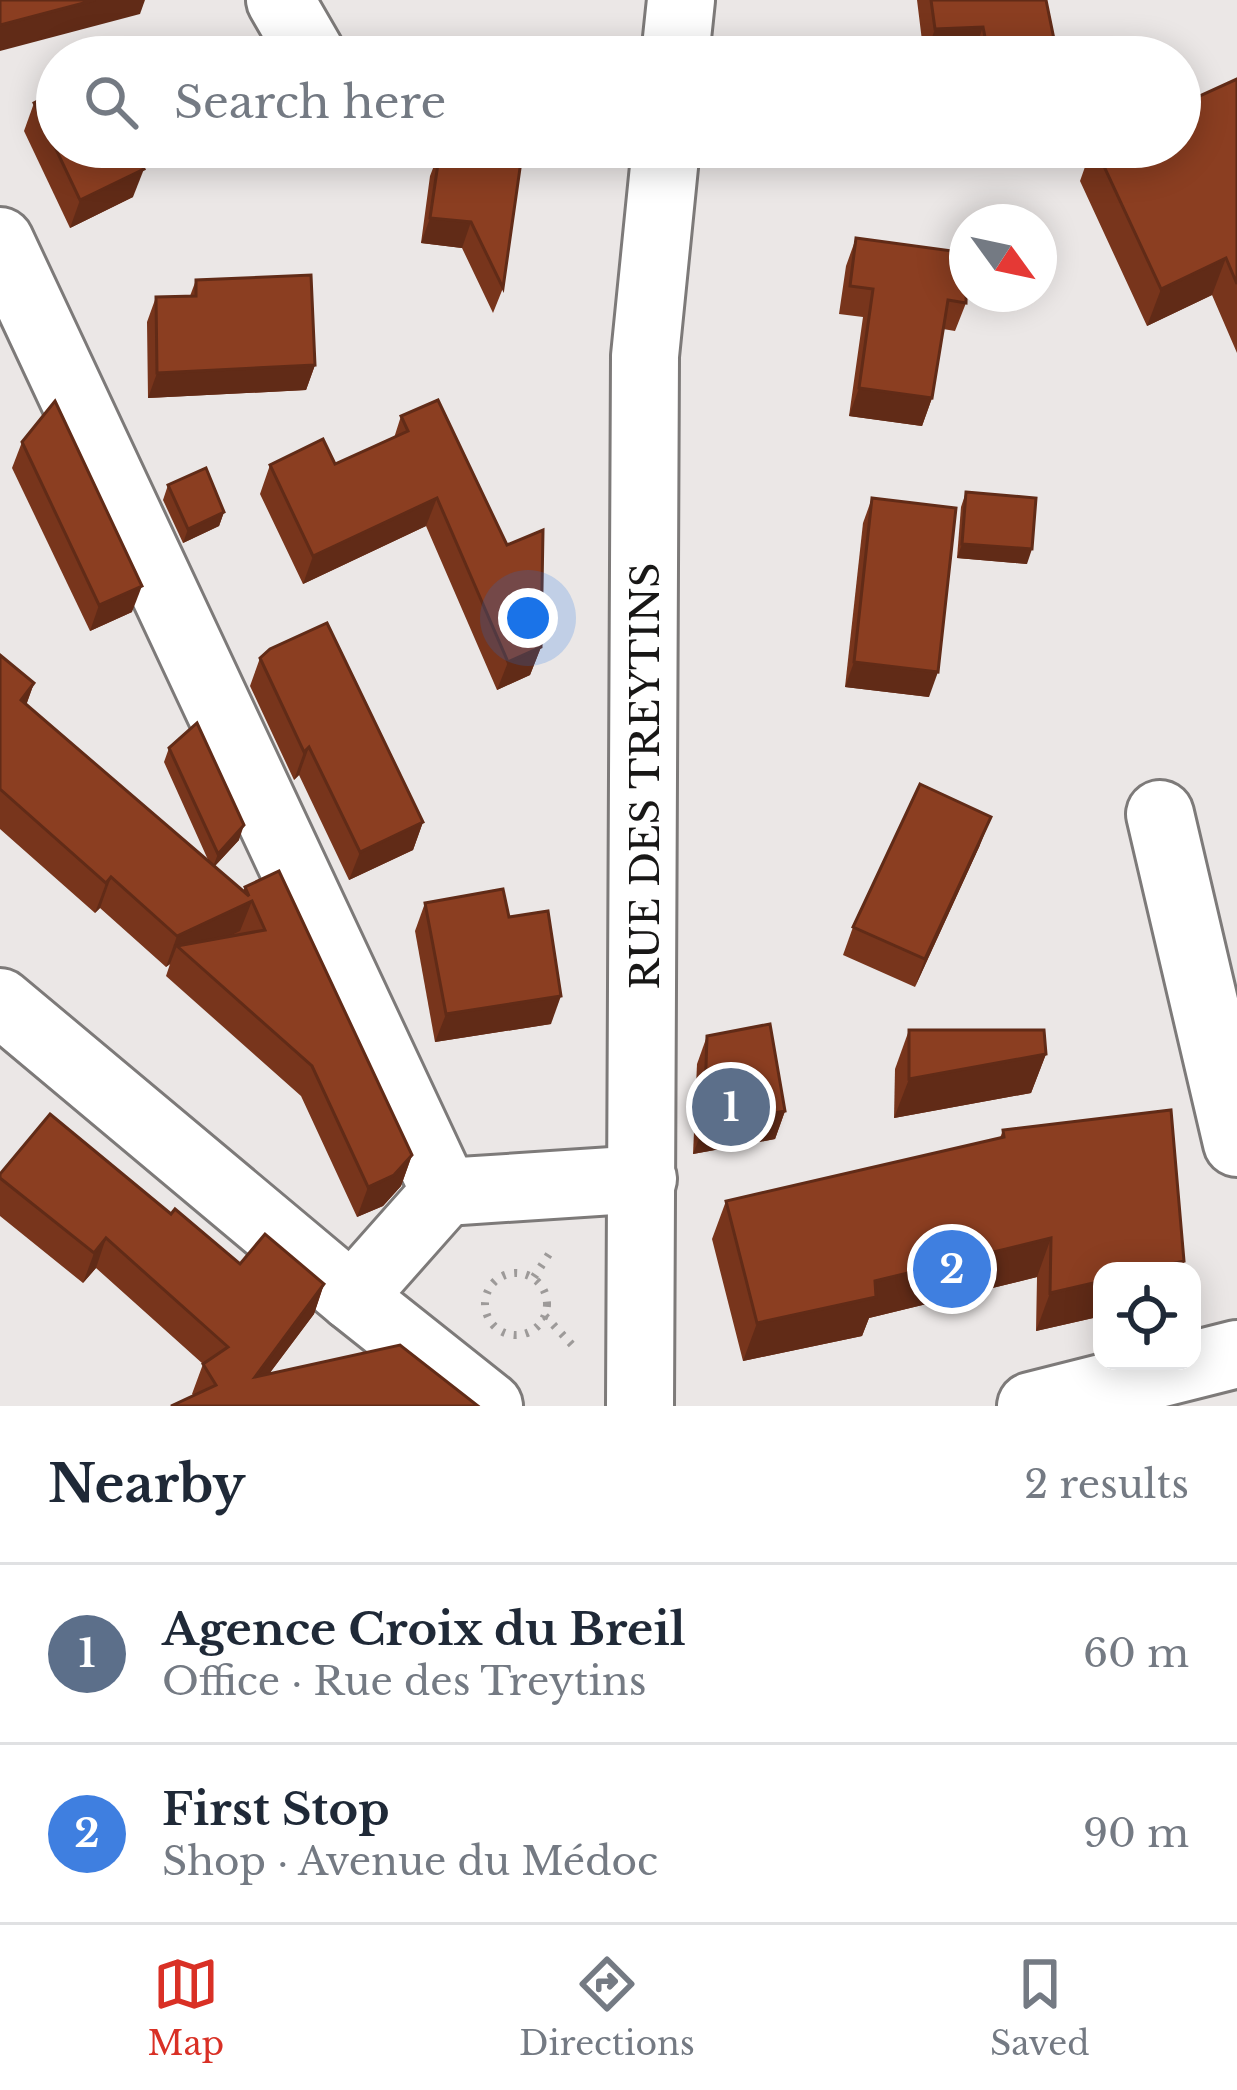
<!DOCTYPE html>
<html lang="en">
<head>
<meta charset="utf-8">
<style>
	body { margin:0; font-family:"Libre Baskerville",serif; background:#f2f2f3; color:#1f2937 }
	.controls { position:absolute; right:36px; bottom:36px; display:grid; overflow:hidden; border-radius:24px; box-shadow:0 6px 30px #0003 }
	.controls button { width:108px; height:108px; display:grid; place-items:center; padding:0; border:0; border-bottom:3px solid #e0e1e3; background:#fff; color:#1f2937; font:60px sans-serif }
	.compass { position:absolute; left:949px; top:204px; width:108px; height:108px; border-radius:50%; background:#fff; box-shadow:0 6px 30px #0003; rotate:123deg }
	.you { position:absolute; left:528px; top:618px; width:42px; height:42px; margin:-30px; border:9px solid #fff; border-radius:50%; background:#1a73e8; box-shadow:0 0 0 18px #1a73e833 }
	.badge { display:grid; place-items:center; width:78px; height:78px; border-radius:50%; background:#d93025; color:#fff; font-size:39px; font-weight:700 }
	.pin { position:absolute; translate:-50% -50%; border:6px solid #fff; box-shadow:0 3px 12px #0006 }
	.list { margin:0; padding:0; list-style:none }
	h2 { display:flex; justify-content:space-between; align-items:center; height:156px; margin:0; padding:0 48px; font-size:51px }
	h2 small { font-size:39px; font-weight:400; color:#747a83 }
	.list li { display:grid; grid-template-columns:78px 1fr auto; gap:36px; align-items:center; box-sizing:border-box; height:180px; padding:0 48px; border-top:3px solid #e0e1e3 }
	.list b { display:block; font-size:45px; white-space:nowrap }
	.list p { margin:0; font-size:39px; white-space:nowrap; color:#747a83 }
	.list em { font-size:39px; font-style:normal; color:#747a83 }
	.icon { flex:none; width:66px; height:66px; fill:none; stroke:currentColor; stroke-width:2; stroke-linecap:round; stroke-linejoin:round }
	.map { position:relative; flex:none; width:1237px; height:1406px; overflow:hidden }
	.search { position:absolute; background:#fff; box-shadow:0 6px 30px #0003; left:36px; right:36px; top:36px; height:132px; display:flex; align-items:center; gap:30px; box-sizing:border-box; padding:0 42px; border-radius:66px; color:#747a83; font-size:45px }
	.sheet { height:516px; background:#fff }
	nav { display:flex; justify-content:space-around; align-items:center; box-sizing:border-box; height:168px; border-top:3px solid #e0e1e3; background:#fff; font-size:33px; color:#747a83 }
	nav a { display:grid; justify-items:center; gap:6px }
	nav .on { color:#d93025 }
	.map>svg:first-child { display:block }
	.lines { fill:none; stroke-linecap:round; stroke-linejoin:round }
	.minor-casing { stroke:#7d7a79; stroke-width:72 }
	.major-casing { stroke:#7d7a79; stroke-width:72 }
	.path { stroke:#9d9a99; stroke-width:8; stroke-dasharray:3 9; stroke-linecap:butt }
	.minor { stroke:#fff; stroke-width:66 }
	.major { stroke:#fff; stroke-width:66 }
	.wall { fill:#78351c }
	.shaded-wall { fill:#612b17 }
	.building { fill:#8b3e21; stroke:#612b17; stroke-width:3 }
	.labels { text-anchor:middle; dominant-baseline:central; stroke-width:12; stroke-linejoin:round; paint-order:stroke }
	.street-label { font-size:39px; fill:#181716; stroke:#fff }
</style>
</head>
<body>
<div class="map">
<svg width="1237" height="1406" viewBox="0 0 1237 1406">
	<rect width="100%" height="100%" fill="#ebe7e6"/>
	<g class="lines">
		<!-- minor casing -->
		<g class="minor-casing">
			<g id="minor">
				<polyline points="280,0 313,57"/>
				<polyline points="675,57 681,0"/>
				<polyline points="0,241 445,1192 643,1179"/>
				<polyline points="1160,814 1237,1143"/>
				<polyline points="0,1002 352,1297 489,1406"/>
				<polyline points="352,1297 445,1192"/>
				<polyline points="640,1406 645,356 666,147"/>
			</g>
		</g>
		<!-- major casing -->
		<g class="major-casing">
			<polyline id="major" points="1031,1406 1237,1354"/>
		</g>
		<!-- path -->
		<g class="path">
			<circle cx="516" cy="1304" r="31"/>
			<polyline points="534,1277 553,1248"/>
			<polyline points="545,1316 577,1350"/>
		</g>
		<!-- minor -->
		<use href="#minor" class="minor"/>
		<!-- major -->
		<use href="#major" class="major"/>
	</g>
	<!-- wall -->
	<g class="wall">
		<polygon points="917,0 1046,0 1056,49 1053,57 973,57 973,55 924,57"/>
		<polygon points="1237,79 1237,353 1212,295 1147,326 1080,181 1092,147 1180,147"/>
		<polygon points="34,103 133,197 70,228 24,131"/>
		<polygon points="452,147 523,147 503,288 493,313 462,248 421,243 430,176 440,150 452,150"/>
		<polygon points="856,238 966,303 955,331 943,329 932,398 922,426 849,416 863,317 839,314 846,266"/>
		<polygon points="196,280 315,365 306,390 148,398 147,322 156,297 190,296"/>
		<polygon points="401,416 541,647 530,675 497,690 426,526 303,584 260,494 270,465 335,464 394,438"/>
		<polygon points="22,442 132,612 90,631 12,468"/>
		<polygon points="168,485 224,512 219,526 183,543 163,500"/>
		<polygon points="966,492 1027,564 957,558 961,507"/>
		<polygon points="872,498 929,697 845,687 863,523"/>
		<polygon points="0,655 34,683 26,705 209,862 164,762 169,748 239,840 215,866 243,891 245,887 412,1155 401,1186 383,1206 357,1217 301,1096 166,976 170,964 166,967 100,908 95,913 0,829"/>
		<polygon points="260,658 423,822 413,850 349,880 299,775 294,780 250,686"/>
		<polygon points="980,845 915,987 843,955 853,927"/>
		<polygon points="425,903 509,917 551,1024 435,1042 415,931"/>
		<polygon points="909,1030 1046,1054 1031,1093 894,1118 895,1069"/>
		<polygon points="707,1036 785,1111 775,1139 693,1154 697,1064"/>
		<polygon points="1003,1130 1184,1261 1180,1271 1102,1271 1102,1316 1036,1331 1037,1277 869,1318 862,1336 743,1361 712,1239 726,1201 1000,1138"/>
		<polygon points="0,1174 171,1214 240,1264 324,1284 314,1314 269,1374 193,1395 192,1394 203,1364 96,1268 83,1283 0,1216"/>
	</g>
	<!-- shaded-wall -->
	<g class="shaded-wall">
		<polygon points="95,0 145,0 140,14 0,51 0,25"/>
		<polygon points="983,27 973,55 925,57 935,29"/>
		<polygon points="1056,49 1053,57 989,57"/>
		<polygon points="144,169 133,197 70,228 80,200"/>
		<polygon points="430,218 471,222 462,248 421,243"/>
		<polygon points="1226,258 1212,295 1147,326 1161,289"/>
		<polygon points="315,365 306,390 148,398 157,373"/>
		<polygon points="859,388 932,398 922,426 849,416"/>
		<polygon points="437,498 426,526 303,584 313,556"/>
		<polygon points="224,512 219,526 183,543 188,529"/>
		<polygon points="962,544 1032,549 1027,564 957,558"/>
		<polygon points="142,586 132,612 90,631 99,605"/>
		<polygon points="541,647 530,675 497,690 508,662"/>
		<polygon points="854,662 938,672 929,697 845,687"/>
		<polygon points="34,683 23,714 21,700"/>
		<polygon points="309,747 299,775 294,780 304,752"/>
		<polygon points="991,817 980,845 915,987 925,959"/>
		<polygon points="423,822 413,850 349,880 360,852"/>
		<polygon points="244,825 239,840 212,869 218,854"/>
		<polygon points="111,877 100,908 95,913 106,883"/>
		<polygon points="252,901 240,931 188,956 177,946 170,964 166,967 177,936"/>
		<polygon points="561,996 551,1024 435,1042 446,1014"/>
		<polygon points="1046,1054 1031,1093 894,1118 909,1079"/>
		<polygon points="785,1111 775,1139 693,1154 704,1126"/>
		<polygon points="412,1155 401,1186 383,1206 357,1217 368,1187"/>
		<polygon points="106,1238 96,1268 83,1283 94,1253"/>
		<polygon points="1051,1238 1037,1277 869,1318 862,1336 743,1361 757,1323 875,1281"/>
		<polygon points="1184,1261 1180,1271 1143,1271"/>
		<polygon points="1102,1281 1102,1316 1036,1331 1050,1293"/>
		<polygon points="324,1284 314,1314 245,1406 255,1377"/>
	</g>
	<!-- building -->
	<g class="building">
		<polygon points="0,0 95,0 0,25"/>
		<polygon points="931,0 1046,0 1056,49 989,57 983,27 935,29"/>
		<polygon points="1237,79 1237,284 1226,258 1161,289 1095,147 1180,147 1180,105"/>
		<polygon points="57,91 57,147 133,147 144,169 80,200 34,103"/>
		<polygon points="458,147 523,147 503,288 471,222 430,218 440,150 457,151"/>
		<polygon points="856,238 967,253 966,303 948,300 932,398 859,388 873,289 850,286"/>
		<polygon points="311,275 315,365 157,373 156,297 196,296 196,280"/>
		<polygon points="438,400 507,545 543,530 541,647 508,662 437,498 313,556 270,465 323,439 335,464 408,431 401,416"/>
		<polygon points="55,401 142,586 99,605 22,442"/>
		<polygon points="206,468 224,512 188,529 168,485"/>
		<polygon points="966,492 1036,498 1032,549 962,544"/>
		<polygon points="872,498 956,508 938,672 854,662"/>
		<polygon points="327,623 423,822 360,852 309,747 304,752 260,658 270,649"/>
		<polygon points="0,655 34,683 21,700 249,896 245,887 279,871 412,1155 394,1175 368,1187 312,1066 177,946 265,930 252,901 177,936 111,877 106,883 0,789"/>
		<polygon points="197,723 244,825 218,854 169,748"/>
		<polygon points="920,784 991,817 925,959 853,927"/>
		<polygon points="503,889 509,917 548,911 561,996 446,1014 425,903"/>
		<polygon points="770,1024 785,1111 704,1126 707,1036"/>
		<polygon points="909,1030 1044,1030 1046,1054 909,1079"/>
		<polygon points="1171,1110 1184,1261 1143,1271 1102,1271 1102,1281 1050,1293 1051,1238 875,1281 876,1297 757,1323 726,1201 1004,1137 1003,1130"/>
		<polygon points="50,1114 171,1214 175,1209 240,1264 265,1234 324,1284 255,1377 400,1345 478,1406 171,1406 216,1385 203,1364 228,1347 106,1238 94,1253 0,1178 0,1174"/>
	</g>
	<g class="labels">
		<!-- street labels -->
		<g class="street-label">
			<text transform="translate(645 776) rotate(-90)">RUE DES TREYTINS</text>
		</g>
	</g>
</svg>
<div class="controls">
<button><svg class="icon" aria-label="locate" viewBox="0 0 24 24"><circle cx="12" cy="12" r="6"/><path d="M12 2v4M12 18v4M2 12h4M18 12h4"/></svg></button>
</div>
<svg class="compass" viewBox="-18 -18 36 36"><path d="M0-13l5 13h-10z" fill="#e53935"/><path d="M0 13l5-13h-10z" fill="#747a83"/></svg>
<div class="you"></div>
<div class="pin badge" style="left:731px;top:1107px;background:#5c6f8a">1</div>
<div class="pin badge" style="left:952px;top:1269px;background:#3f7fe0">2</div>
<div class="search"><svg class="icon" aria-label="search" viewBox="0 0 24 24"><circle cx="10" cy="10" r="6"/><path d="M15 15l6 6"/></svg>Search here</div>
</div>
<section class="sheet">
<h2>Nearby<small>2 results</small></h2>
<ul class="list">
<li><span class="badge" style="background:#5c6f8a">1</span><div><b>Agence Croix du Breil</b><p>Office · Rue des Treytins</p></div><em>60 m</em></li>
<li><span class="badge" style="background:#3f7fe0">2</span><div><b>First Stop</b><p>Shop · Avenue du Médoc</p></div><em>90 m</em></li>
</ul>
</section>
<nav>
<a class="on"><svg class="icon" aria-label="map" viewBox="0 0 24 24"><path d="M3 6l6-2 6 2 6-2v14l-6 2-6-2-6 2zM9 4v14M15 6v14"/></svg>Map</a>
<a><svg class="icon" aria-label="directions" viewBox="0 0 24 24"><path d="M12 3l9 9-9 9-9-9zM9 14v-3h6M13 9l2 2-2 2"/></svg>Directions</a>
<a><svg class="icon" aria-label="saved" viewBox="0 0 24 24"><path d="M7 4h10v16l-5-4-5 4z"/></svg>Saved</a>
</nav>
</body>
</html>
